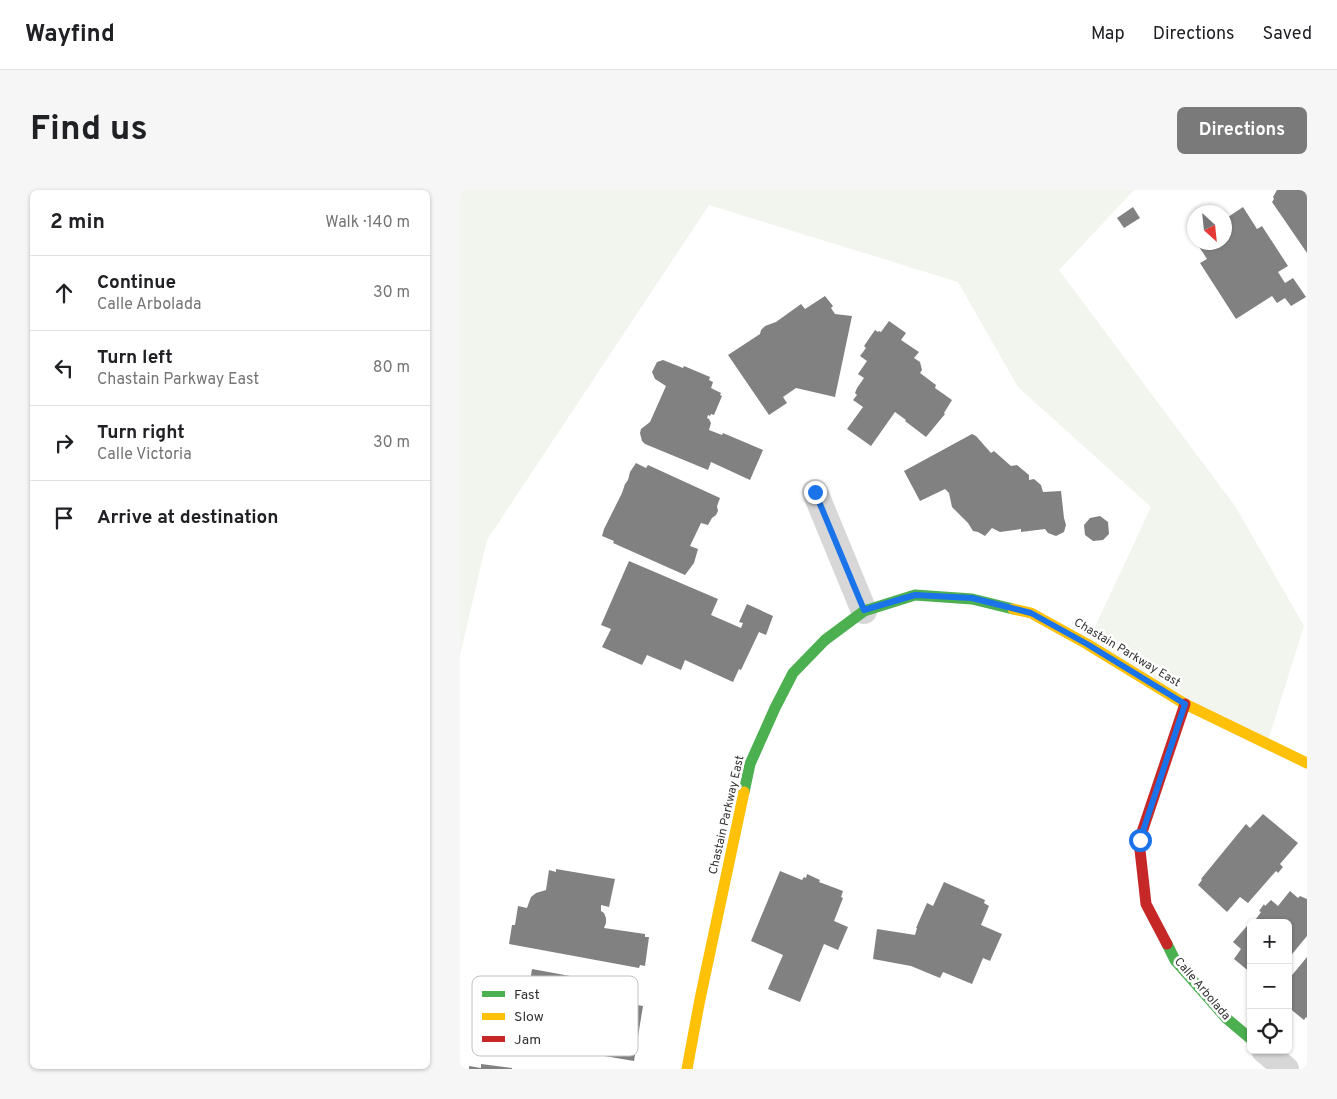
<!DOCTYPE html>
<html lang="en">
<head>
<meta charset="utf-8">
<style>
	body { margin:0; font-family:Overpass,sans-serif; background:#f6f6f6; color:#202124 }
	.controls { position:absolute; right:15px; bottom:15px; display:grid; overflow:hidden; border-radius:8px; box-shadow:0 1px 4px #0004 }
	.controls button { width:45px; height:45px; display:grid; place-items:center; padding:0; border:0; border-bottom:1px solid #e0e0e0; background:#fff; color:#202124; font:25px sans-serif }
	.compass { position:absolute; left:727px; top:15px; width:45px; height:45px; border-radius:50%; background:#fff; box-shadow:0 1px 4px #0004; rotate:153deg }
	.stop { position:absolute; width:15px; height:15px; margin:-11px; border:4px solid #1a73e8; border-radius:50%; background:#fff }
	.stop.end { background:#1a73e8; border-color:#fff; box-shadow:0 1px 5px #0008 }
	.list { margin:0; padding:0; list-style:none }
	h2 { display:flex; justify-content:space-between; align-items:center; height:65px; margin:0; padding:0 20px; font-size:21px }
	h2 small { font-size:16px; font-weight:400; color:#757577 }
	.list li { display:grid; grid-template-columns:32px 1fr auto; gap:15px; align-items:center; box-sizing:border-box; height:75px; padding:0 20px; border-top:1px solid #e0e0e0 }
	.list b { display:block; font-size:19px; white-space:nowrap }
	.list p { margin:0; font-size:16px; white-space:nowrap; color:#757577 }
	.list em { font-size:16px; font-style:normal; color:#757577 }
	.icon { flex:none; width:28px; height:28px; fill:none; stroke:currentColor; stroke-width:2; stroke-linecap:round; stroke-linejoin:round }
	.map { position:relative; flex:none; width:847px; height:879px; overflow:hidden; border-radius:8px }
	header { display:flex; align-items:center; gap:30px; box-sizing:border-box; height:70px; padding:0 25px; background:#fff; border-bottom:1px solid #e0e0e0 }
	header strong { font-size:24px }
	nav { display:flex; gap:28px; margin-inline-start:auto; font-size:18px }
	.intro { display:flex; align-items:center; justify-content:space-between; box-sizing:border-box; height:120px; padding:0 30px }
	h1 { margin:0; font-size:35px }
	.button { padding:12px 22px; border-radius:8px; background:#7a7a7a; color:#fff; font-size:18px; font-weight:700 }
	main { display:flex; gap:30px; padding:0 30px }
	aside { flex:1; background:#fff; border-radius:8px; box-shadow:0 1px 4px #0004 }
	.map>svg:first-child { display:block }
	.green { fill:#f1f5ed }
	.building { fill:#818181 }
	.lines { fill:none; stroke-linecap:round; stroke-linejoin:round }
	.street { stroke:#d7d7d7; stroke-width:26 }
	.fast { stroke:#4caf50; stroke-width:11 }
	.slow { stroke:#ffc107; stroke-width:11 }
	.jam { stroke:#c62828; stroke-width:11 }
	.route { stroke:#1a73e8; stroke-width:6 }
	.labels { text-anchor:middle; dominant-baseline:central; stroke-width:5; stroke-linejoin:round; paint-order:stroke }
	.street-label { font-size:12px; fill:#333; stroke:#fff }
	.key { fill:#fff; stroke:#c2c2c2; stroke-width:1 }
	.key-label { font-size:14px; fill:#333 }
</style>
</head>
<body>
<header>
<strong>Wayfind</strong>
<nav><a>Map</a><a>Directions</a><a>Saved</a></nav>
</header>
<div class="intro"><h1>Find us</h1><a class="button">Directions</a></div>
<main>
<aside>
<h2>2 min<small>Walk · 140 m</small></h2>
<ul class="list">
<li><svg class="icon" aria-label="ahead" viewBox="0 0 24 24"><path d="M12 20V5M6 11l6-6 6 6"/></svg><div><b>Continue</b><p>Calle Arbolada</p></div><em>30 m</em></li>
<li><svg class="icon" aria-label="left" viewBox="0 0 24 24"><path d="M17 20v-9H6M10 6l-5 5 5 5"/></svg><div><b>Turn left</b><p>Chastain Parkway East</p></div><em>80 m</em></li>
<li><svg class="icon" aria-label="right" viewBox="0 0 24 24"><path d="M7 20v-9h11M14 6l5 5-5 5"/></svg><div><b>Turn right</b><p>Calle Victoria</p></div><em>30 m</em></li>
<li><svg class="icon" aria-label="arrive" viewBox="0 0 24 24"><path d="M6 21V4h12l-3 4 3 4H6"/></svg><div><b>Arrive at destination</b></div></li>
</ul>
</aside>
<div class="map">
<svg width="847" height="879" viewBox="0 0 847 879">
	<rect width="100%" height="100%" fill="#fff"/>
	<!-- green -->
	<polygon class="green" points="0,0 674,0 599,80 775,316 844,436 807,554 627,454 691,317 558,197 498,92 249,15 27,350 0,465"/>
	<!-- building -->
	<g class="building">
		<polygon points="817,0 847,0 847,63 812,12 814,9 813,7"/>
		<polygon points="673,17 680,28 664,38 657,28"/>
		<polygon points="783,17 797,39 802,36 828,76 818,82 825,93 833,88 846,107 831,116 825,108 817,113 812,106 776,129 740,73 747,69 736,52 764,52 764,22 768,27"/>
		<polygon points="365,106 373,116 371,118 375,124 392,126 375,207 336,198 323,207 327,213 309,225 268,165 300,144 301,140 305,136 316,132 341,114 345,119"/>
		<polygon points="429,131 446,143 441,150 459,162 454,168 460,172 462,180 460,183 476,195 475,198 492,210 484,223 485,224 466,247 445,231 446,230 435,222 411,256 387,239 403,217 393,210 397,205 395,203 397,198 404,188 398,184 407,171 400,166 406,158 404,156 415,140 418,142 419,141 421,142"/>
		<polygon points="203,170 223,178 224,176 250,187 249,190 253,192 251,198 261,203 260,205 262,206 254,225 251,224 250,226 248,225 247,228 249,229 251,233 249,240 262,245 263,243 303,260 290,290 251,272 248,280 185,254 182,251 180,243 181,239 190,232 206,196 195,189 192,182 197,172"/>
		<polygon points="512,244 516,246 531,263 534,261 551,276 557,275 569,285 569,290 574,289 581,295 583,302 601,301 604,328 606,335 604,342 596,346 588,343 585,339 561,342 561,339 540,342 532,338 525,346 518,342 513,341 508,333 492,317 489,303 485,299 460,311 444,281"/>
		<polygon points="176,273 186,278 188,275 260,308 257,316 258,321 256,325 252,328 248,335 241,333 230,356 238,359 234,373 225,385 153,353 154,351 142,346 144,339 162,303 165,294 168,290 170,282"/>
		<polygon points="640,326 648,332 649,344 643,350 633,351 625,345 624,335 630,328"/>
		<polygon points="169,371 258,409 251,425 281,438 283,433 279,432 287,414 313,426 306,445 299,442 281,480 279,479 273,492 225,470 221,480 187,465 182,475 142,457 151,439 141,435"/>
		<polygon points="803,624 838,653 820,674 823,677 818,683 816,681 788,713 780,707 767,722 738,695 742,690 741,689 786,634 790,638"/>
		<polygon points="96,679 155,689 149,717 141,715 141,721 144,723 146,728 146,733 144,738 185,744 185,747 189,747 185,776 180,775 179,778 49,754 52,735 55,735 58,716 67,718 71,707 76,703 86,700 89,680 96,682"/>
		<polygon points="320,681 342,690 344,687 346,688 347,684 360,690 359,692 383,701 381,707 383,708 374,731 388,737 378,760 364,754 340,812 308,799 323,765 291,751"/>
		<polygon points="484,692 525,710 524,713 529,716 521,735 542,744 530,771 523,768 512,794 483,782 480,788 451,776 413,769 417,739 455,745 457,738 456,738 467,713 473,716"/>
		<polygon points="830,701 838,708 840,706 847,709 847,746 828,769 828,733 793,733 801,722 799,721 804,714 805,716 811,710 818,716"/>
		<polygon points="791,735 791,783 774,769 781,759 773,752 787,736 789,738"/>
		<polygon points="847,767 847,828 846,827 844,830 828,817 828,805 832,800 828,797 828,790"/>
		<polygon points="72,779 132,790 129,807 183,816 174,871 32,847 33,844 27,843 36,793 69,798"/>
		<polygon points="21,874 52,878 52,879 9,879 9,876 21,878"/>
	</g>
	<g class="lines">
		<!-- street -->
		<g class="street">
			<polyline points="355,302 404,421"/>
			<polyline points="804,860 826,879"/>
		</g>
		<!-- fast -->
		<g class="fast">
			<polyline points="284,602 290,574 315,518 333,483 365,450 404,421 455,405 512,409 553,419"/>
			<polyline points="707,754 715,770 766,828 791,849"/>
		</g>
		<!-- slow -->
		<g class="slow">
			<polyline points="553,419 571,423 627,454 725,514 847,573"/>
			<polyline points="227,879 240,809 284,602"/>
		</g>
		<!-- jam -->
		<polyline class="jam" points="707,754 686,714 679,651 725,514"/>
	</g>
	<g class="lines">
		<!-- route -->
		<polyline class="route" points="355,302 404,420 455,405 512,408 571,423 627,454 725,514 680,650"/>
	</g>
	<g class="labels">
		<!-- street labels -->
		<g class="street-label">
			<text transform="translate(667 463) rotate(31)">Chastain Parkway East</text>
			<text transform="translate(267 625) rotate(-77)">Chastain Parkway East</text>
			<text transform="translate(742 799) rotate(49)">Calle Arbolada</text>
		</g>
	</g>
	<!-- legend -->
	<rect x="12" y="786" width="166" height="80" rx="8" class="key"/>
	<rect x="22" y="801" width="23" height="6" fill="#4caf50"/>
	<rect x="22" y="823" width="23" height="7" fill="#ffc107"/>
	<rect x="22" y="846" width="23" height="6" fill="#c62828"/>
	<g class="key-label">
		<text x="54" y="809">Fast</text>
		<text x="54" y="831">Slow</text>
		<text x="54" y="854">Jam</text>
	</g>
</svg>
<div class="controls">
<button>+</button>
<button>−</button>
<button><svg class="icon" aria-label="locate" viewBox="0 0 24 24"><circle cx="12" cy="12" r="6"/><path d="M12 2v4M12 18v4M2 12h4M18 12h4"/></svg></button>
</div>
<svg class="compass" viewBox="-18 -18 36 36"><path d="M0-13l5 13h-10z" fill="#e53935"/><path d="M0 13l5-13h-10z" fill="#757577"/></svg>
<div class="stop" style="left:680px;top:650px"></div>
<div class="stop end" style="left:355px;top:302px"></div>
</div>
</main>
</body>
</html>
